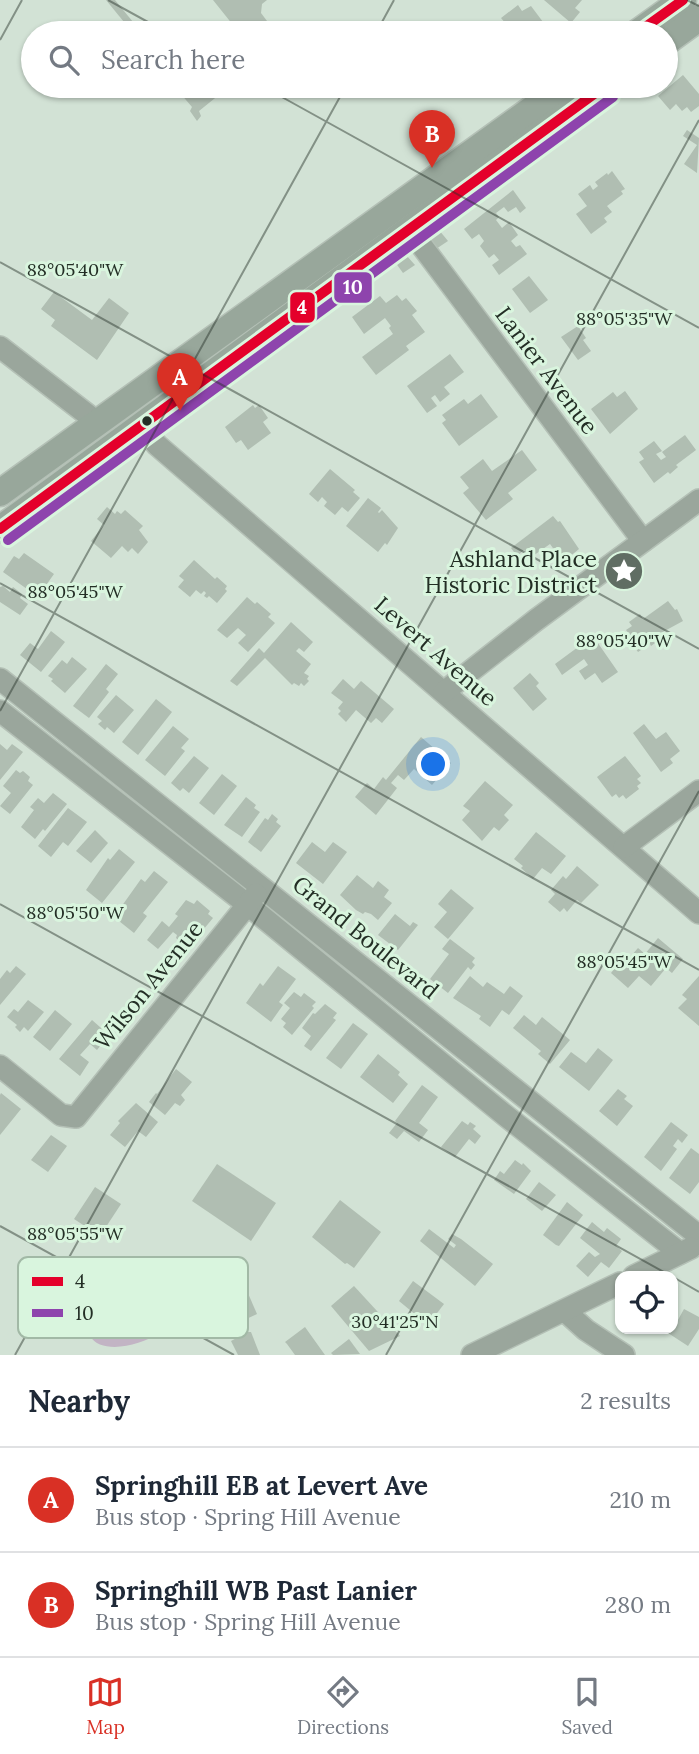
<!DOCTYPE html>
<html lang="en">
<head>
<meta charset="utf-8">
<style>
	body { margin:0; font-family:Lora,serif; background:#f6f6f7; color:#1f2937 }
	.controls { position:absolute; right:21px; bottom:21px; display:grid; overflow:hidden; border-radius:14px; box-shadow:0 2px 5px #0004 }
	.controls button { width:63px; height:63px; display:grid; place-items:center; padding:0; border:0; border-bottom:2px solid #e0e1e3; background:#fff; color:#1f2937; font:35px sans-serif }
	.you { position:absolute; left:434px; top:765px; width:24px; height:24px; margin:-18px; border:5px solid #fff; border-radius:50%; background:#1a73e8; box-shadow:0 0 0 10px #1a73e833 }
	.badge { display:grid; place-items:center; width:46px; height:46px; border-radius:50%; background:#d93025; color:#fff; font-size:23px; font-weight:700 }
	.pin { position:absolute; translate:-50% -58px; filter:drop-shadow(0 2px 4px #0008) }
	.pin::after { content:''; position:absolute; top:37px; width:24px; height:21px; background:inherit; clip-path:polygon(0 0,100% 0,50% 100%) }
	.list { margin:0; padding:0; list-style:none }
	h2 { display:flex; justify-content:space-between; align-items:center; height:91px; margin:0; padding:0 28px; font-size:30px }
	h2 small { font-size:23px; font-weight:400; color:#747a83 }
	.list li { display:grid; grid-template-columns:46px 1fr auto; gap:21px; align-items:center; box-sizing:border-box; height:105px; padding:0 28px; border-top:2px solid #e0e1e3 }
	.list b { display:block; font-size:26px; white-space:nowrap }
	.list p { margin:0; font-size:23px; white-space:nowrap; color:#747a83 }
	.list em { font-size:23px; font-style:normal; color:#747a83 }
	.icon { flex:none; width:38px; height:38px; fill:none; stroke:currentColor; stroke-width:2; stroke-linecap:round; stroke-linejoin:round }
	.map { position:relative; flex:none; width:699px; height:1355px; overflow:hidden }
	.search { position:absolute; background:#fff; box-shadow:0 2px 5px #0004; left:21px; right:21px; top:21px; height:77px; display:flex; align-items:center; gap:18px; box-sizing:border-box; padding:0 24px; border-radius:38px; color:#747a83; font-size:26px }
	.sheet { height:301px; background:#fff }
	nav { display:flex; justify-content:space-around; align-items:center; box-sizing:border-box; height:98px; border-top:2px solid #e0e1e3; background:#fff; font-size:19px; color:#747a83 }
	nav a { display:grid; justify-items:center; gap:4px }
	nav .on { color:#d93025 }
	.map>svg:first-child { display:block }
	.water { fill:#c2b4c4 }
	.building { fill:#b0beb2 }
	.lines { fill:none; stroke-linecap:round; stroke-linejoin:round }
	.minor-casing { stroke:#b4c0b6; stroke-width:24 }
	.major-casing { stroke:#b4c0b6; stroke-width:29 }
	.minor { stroke:#9aa69c; stroke-width:21 }
	.major { stroke:#98a79b; stroke-width:26 }
	.bus-1-casing { stroke:#d9f5de; stroke-width:16 }
	.bus-2-casing { stroke:#d9f5de; stroke-width:16 }
	.bus-1 { stroke:#e4002b; stroke-width:10 }
	.bus-2 { stroke:#8e44ad; stroke-width:10 }
	.ticks { fill:none; stroke:#232e25; stroke-width:2; stroke-opacity:0.45 }
	.bus-dot { fill:#232e25; stroke:#d9f5de; stroke-width:2.5 }
	.labels { text-anchor:middle; dominant-baseline:central; stroke-width:6; stroke-linejoin:round; paint-order:stroke }
	.street-label { font-size:23px; fill:#232e25; stroke:#d9f5de }
	.poi-label { font-size:23px; fill:#232e25; stroke:#d9f5de; text-anchor:end }
	.key { fill:#d9f5de; stroke:#a2b9a6; stroke-width:2 }
	.key-label { font-size:19px; fill:#232e25 }
	.ticks-label { font-size:18px; text-anchor:middle; fill:#232e25; stroke:#d9f5de; stroke-width:6; stroke-linejoin:round; paint-order:stroke }
	.line-badge { stroke:#d9f5de; stroke-width:2.5 }
	.badge-label { font-size:19px; text-anchor:middle; font-weight:bold; fill:#fff }
</style>
</head>
<body>
<div class="map">
<svg width="699" height="1355" viewBox="0 0 699 1355">
	<rect width="100%" height="100%" fill="#d2e2d5"/>
	<!-- water -->
	<path class="water" d="M 120,1296 L 158,1325 L 159,1333 C 140,1346 101,1355 90,1336 L 113,1301 Z"/>
	<!-- building -->
	<g class="building">
		<polygon points="106,0 115,0 142,33 133,33"/>
		<polygon points="213,0 267,0 262,4 261,13 273,29 276,28 280,33 223,33 233,25"/>
		<polygon points="544,0 582,0 575,8 580,12 571,23"/>
		<polygon points="518,5 522,11 531,6 546,26 537,33 501,33 498,30 506,24 501,18"/>
		<polygon points="683,75 699,94 699,106 691,112 687,107 682,111 676,104 670,110 658,96"/>
		<polygon points="174,86 230,86 199,111 201,116 197,121 190,111 192,107"/>
		<polygon points="687,130 699,138 697,173 684,164 697,145 683,136"/>
		<polygon points="612,171 625,189 621,191 623,194 607,206 612,212 604,218 607,222 591,234 576,214 587,206 578,194 590,185 593,190 598,186 595,182 607,173 608,175"/>
		<polygon points="513,190 526,208 520,213 516,207 508,212 504,207 496,213 499,217 496,220 502,228 509,222 518,235 511,241 516,247 520,245 527,254 499,275 492,265 499,260 494,254 489,258 480,246 484,241 479,234 472,239 464,229"/>
		<polygon points="439,230 448,241 436,249 427,239"/>
		<polygon points="406,255 415,265 403,273 395,262"/>
		<polygon points="529,276 548,300 530,313 512,289"/>
		<polygon points="54,292 92,320 109,298 129,313 97,360 51,326 55,320 41,309"/>
		<polygon points="397,295 402,301 406,298 417,311 412,315 425,332 406,346 409,350 376,375 362,357 393,334 389,328 391,326 385,318 364,334 352,317 380,296 386,303"/>
		<polygon points="578,326 586,338 583,340 591,351 578,360 561,337"/>
		<polygon points="450,354 464,372 444,387 450,394 440,402 435,395 431,398 437,406 427,413 407,386"/>
		<polygon points="625,391 638,409 610,434 591,409 613,392 617,397"/>
		<polygon points="481,394 498,417 459,446 442,423 446,420 442,415 464,399 468,404"/>
		<polygon points="253,405 255,408 259,405 268,418 263,422 271,433 248,450 241,440 236,443 225,427"/>
		<polygon points="685,435 696,450 676,465 678,467 670,474 668,472 654,483 639,462 644,459 639,452 654,441 662,451 656,454 661,460 666,457 662,452"/>
		<polygon points="522,450 537,470 508,493 513,499 486,520 463,493 469,488 460,477 483,459 492,471"/>
		<polygon points="330,469 355,490 353,492 360,498 348,512 342,507 335,515 324,506 327,502 322,497 318,502 309,494"/>
		<polygon points="368,498 381,508 378,512 379,513 382,510 398,528 387,545 385,543 378,552 346,526"/>
		<polygon points="107,507 115,514 117,511 121,514 125,510 143,526 139,530 148,542 138,554 132,548 128,552 122,546 111,558 91,541 104,525 97,519"/>
		<polygon points="553,516 558,522 560,521 579,549 563,562 550,544 530,558 524,550 517,556 511,548"/>
		<polygon points="24,553 54,574 44,588 39,584 35,590 29,586 27,589 3,572 14,556 19,559"/>
		<polygon points="194,560 215,579 217,577 227,586 225,589 227,591 217,603 209,596 207,598 204,596 206,593 204,591 201,594 196,590 190,597 178,587 184,580 179,576"/>
		<polygon points="3,586 10,592 13,587 22,594 20,598 28,604 20,615 0,602 0,587"/>
		<polygon points="247,597 255,604 257,602 271,614 268,617 275,623 248,652 238,643 246,635 238,628 227,638 217,630"/>
		<polygon points="668,601 675,610 677,609 683,621 659,634 662,638 651,646 650,644 638,652 627,636 630,635 626,630 632,626 629,622 640,614 643,619"/>
		<polygon points="291,622 313,642 304,652 299,648 296,651 311,664 304,673 309,676 307,679 309,681 304,686 301,683 299,686 294,683 292,685 265,658 237,686 230,681 259,648 264,653"/>
		<polygon points="51,631 65,642 41,672 20,655 30,643 38,649"/>
		<polygon points="593,636 618,672 602,683 595,673 585,680 579,671 588,665 584,659 562,675 555,664"/>
		<polygon points="72,657 87,669 65,693 51,681 53,679 48,676 62,660 67,664"/>
		<polygon points="106,664 118,674 106,689 109,692 89,718 73,706"/>
		<polygon points="530,673 539,683 536,686 547,699 533,711 513,688"/>
		<polygon points="343,679 354,689 361,681 394,709 382,723 376,718 371,723 356,710 346,722 338,714 341,711 338,708 343,702 331,693"/>
		<polygon points="116,695 134,710 114,733 107,727 105,730 98,724 102,721 97,717"/>
		<polygon points="156,699 172,712 138,755 122,742"/>
		<polygon points="644,724 656,739 666,732 680,751 670,759 673,763 661,772 633,733"/>
		<polygon points="173,726 189,739 181,748 185,751 165,776 145,760"/>
		<polygon points="421,737 451,763 432,785 414,769 404,780 398,775 391,783 397,788 376,815 355,797 367,783 374,789 383,777 386,780"/>
		<polygon points="0,744 7,750 12,744 23,752 0,780"/>
		<polygon points="194,756 209,768 189,793 183,788 180,791 171,783"/>
		<polygon points="625,756 641,776 637,779 641,783 637,786 639,789 626,799 623,795 619,798 616,794 612,797 597,777"/>
		<polygon points="16,770 20,773 23,771 30,777 28,781 33,785 10,814 0,806 11,793 3,786"/>
		<polygon points="222,774 237,786 214,815 199,803"/>
		<polygon points="485,781 513,805 504,815 509,820 499,831 494,827 482,841 462,820 470,811 463,806"/>
		<polygon points="53,793 67,804 45,831 43,829 35,839 21,827 34,810 30,807 38,798 44,803"/>
		<polygon points="246,797 256,805 254,808 260,812 242,837 224,825"/>
		<polygon points="68,808 87,822 68,846 63,842 51,857 38,846"/>
		<polygon points="272,814 278,819 276,822 281,826 261,852 248,842 265,818 268,820"/>
		<polygon points="95,830 108,843 91,863 76,851"/>
		<polygon points="536,832 566,856 551,874 542,868 533,879 521,868 523,866 514,859"/>
		<polygon points="312,842 325,852 333,842 347,852 323,884 296,863"/>
		<polygon points="119,849 135,862 102,903 86,890 108,858 110,860"/>
		<polygon points="577,866 599,885 581,903 577,900 567,912 564,908 560,912 548,902 555,894 551,890 563,876 566,879"/>
		<polygon points="154,871 168,882 143,913 147,916 134,933 114,917 141,879 145,882"/>
		<polygon points="357,875 373,888 378,881 389,890 384,897 392,903 378,920 371,914 365,912 363,914 356,910 340,895"/>
		<polygon points="451,889 474,908 448,939 434,927 447,912 438,904"/>
		<polygon points="186,900 194,904 197,900 210,911 208,914 213,918 188,948 176,938 177,935 173,932 158,949 147,940 162,921 169,927 178,916 175,914"/>
		<polygon points="395,914 410,926 413,922 418,925 398,950 378,935"/>
		<polygon points="658,938 683,959 672,973 666,968 651,986 639,976 628,988 611,973 627,953 631,956 638,948 645,954"/>
		<polygon points="450,939 475,958 472,962 475,965 471,970 468,967 448,993 430,979 449,954 442,949"/>
		<polygon points="16,966 26,974 0,1005 0,979 7,970 10,973"/>
		<polygon points="278,966 296,979 279,1002 283,1005 271,1022 246,1003 260,983 263,986"/>
		<polygon points="470,976 483,987 487,982 504,994 510,986 523,996 509,1015 502,1010 490,1027 479,1019 481,1016 453,998"/>
		<polygon points="699,976 699,1026 678,1008 687,999 682,995"/>
		<polygon points="294,992 301,997 304,993 316,1002 312,1006 314,1008 292,1035 283,1027 286,1023 281,1019 290,1008 284,1003"/>
		<polygon points="28,1000 44,1012 28,1031 24,1027 20,1032 15,1027 17,1025 7,1017 14,1009 18,1012"/>
		<polygon points="325,1004 337,1013 333,1018 336,1020 311,1051 304,1046 311,1036 302,1028 313,1013 315,1014"/>
		<polygon points="55,1010 72,1024 50,1051 33,1037"/>
		<polygon points="524,1015 536,1025 542,1017 570,1040 550,1064 538,1054 541,1051 513,1028"/>
		<polygon points="92,1020 109,1035 97,1050 90,1044 80,1055 89,1062 80,1076 59,1059"/>
		<polygon points="353,1023 368,1034 341,1069 326,1058"/>
		<polygon points="598,1048 613,1060 589,1091 559,1067 571,1052 586,1063"/>
		<polygon points="378,1054 400,1072 398,1075 408,1084 393,1103 360,1077"/>
		<polygon points="176,1069 192,1082 181,1095 185,1100 180,1106 175,1103 165,1115 149,1102 156,1093 157,1094"/>
		<polygon points="422,1085 438,1097 419,1123 428,1130 419,1142 404,1131 397,1139 389,1133 397,1123 395,1121"/>
		<polygon points="618,1089 627,1096 624,1099 633,1106 617,1126 599,1111"/>
		<polygon points="1,1093 21,1109 0,1135 0,1095"/>
		<polygon points="136,1103 158,1122 146,1137 138,1131 125,1147 110,1135 120,1123 118,1121"/>
		<polygon points="462,1121 468,1125 470,1122 476,1126 473,1129 481,1136 475,1144 469,1139 455,1157 441,1147"/>
		<polygon points="671,1122 688,1135 682,1143 678,1139 673,1146 677,1149 661,1171 644,1157"/>
		<polygon points="51,1135 67,1146 48,1172 31,1160"/>
		<polygon points="691,1148 699,1154 699,1182 690,1194 669,1178"/>
		<polygon points="515,1160 522,1165 523,1163 531,1171 514,1194 494,1180 500,1171 504,1174"/>
		<polygon points="217,1164 276,1203 251,1241 192,1201"/>
		<polygon points="539,1182 556,1195 542,1211 526,1199"/>
		<polygon points="95,1187 121,1204 100,1236 74,1219"/>
		<polygon points="340,1200 381,1232 354,1268 347,1263 345,1264 312,1237"/>
		<polygon points="567,1202 583,1215 559,1246 556,1245 543,1235"/>
		<polygon points="592,1222 604,1232 607,1228 621,1239 616,1246 622,1251 609,1268 601,1262 588,1277 576,1266 589,1252 595,1257 600,1254 580,1238"/>
		<polygon points="429,1229 454,1248 456,1245 448,1239 452,1234 461,1239 493,1264 475,1286 420,1241"/>
		<polygon points="413,1281 444,1304 428,1325 399,1301"/>
		<polygon points="244,1284 257,1314 216,1333 203,1304"/>
		<polygon points="354,1286 400,1336 369,1351 331,1306"/>
		<polygon points="684,1309 699,1317 699,1329 688,1346 668,1333 673,1329"/>
		<polygon points="305,1327 325,1355 295,1355 287,1344 285,1342"/>
		<polygon points="248,1332 251,1332 260,1355 238,1355 231,1341"/>
		<polygon points="349,1339 360,1354 333,1355 331,1353"/>
	</g>
	<g class="lines">
		<!-- minor casing -->
		<g class="minor-casing">
			<g id="minor">
				<polyline points="410,230 643,541"/>
				<polyline points="0,347 97,422"/>
				<polyline points="141,426 157,445 699,913"/>
				<polyline points="0,679 699,1236"/>
				<polyline points="444,692 536,620 699,500"/>
				<polyline points="0,711 248,905 506,1116 680,1253"/>
				<polyline points="624,847 699,791"/>
				<polyline points="0,1066 61,1115 76,1117 256,894"/>
				<polyline points="634,1276 691,1248"/>
				<polyline points="565,1311 586,1330 624,1355"/>
				<polyline points="472,1355 620,1283"/>
			</g>
		</g>
		<!-- major casing -->
		<g class="major-casing">
			<g id="major">
				<polyline points="637,33 683,0"/>
				<polyline points="666,42 699,18"/>
				<polyline points="0,493 564,86"/>
				<polyline points="0,529 605,86"/>
			</g>
		</g>
		<!-- minor -->
		<use href="#minor" class="minor"/>
		<!-- major -->
		<use href="#major" class="major"/>
		<!-- bus-1 casing -->
		<g class="bus-1-casing">
			<g id="bus-1">
				<polyline points="637,33 683,0"/>
				<polyline points="0,529 605,86"/>
			</g>
		</g>
		<!-- bus-2 casing -->
		<g class="bus-2-casing">
			<polyline id="bus-2" points="8,540 613,97"/>
		</g>
		<!-- bus-1 -->
		<use href="#bus-1" class="bus-1"/>
		<!-- bus-2 -->
		<use href="#bus-2" class="bus-2"/>
	</g>
	<!-- ticks -->
	<path class="ticks" d="M 108,0 L 168,33M 687,0 L 699,6M 376,33 L 394,0M 0,40 L 22,0M 262,86 L 699,328M 0,262 L 699,649M 0,583 L 699,970M 0,711 L 346,86M 0,904 L 671,1276M 0,1226 L 234,1355M 673,1277 L 699,1292M 15,1355 L 699,120M 386,1355 L 699,791"/>
	<!-- icons -->
	<defs>
		<g id="sight-disc" transform="scale(2.0125)"><circle r="9.5" fill="#606d63" stroke="#d9f5de"/><path d="M0-6L1.8-2.2L6-1.7L2.9 1.2L3.7 5.4L0 3.3L-3.7 5.4L-2.9 1.2L-6-1.7L-1.8-2.2Z" fill="#fff"/></g>
	</defs>
	<g fill-rule="evenodd">
		<use href="#sight-disc" x="624" y="571"/>
	</g>
	<!-- markers -->
	<circle class="bus-dot" cx="147" cy="421" r="6"/>
	<g class="labels">
		<!-- street labels -->
		<g class="street-label">
			<text transform="translate(547 370) rotate(53)">Lanier Avenue</text>
			<text transform="translate(436 651) rotate(41)">Levert Avenue</text>
			<text transform="translate(366 937) rotate(39)">Grand Boulevard</text>
			<text transform="translate(148 985) rotate(-51)">Wilson Avenue</text>
		</g>
		<!-- poi labels -->
		<g class="poi-label">
			<text x="597" y="558">Ashland Place<tspan x="597" dy="26">Historic District</tspan></text>
		</g>
	</g>
	<!-- legend -->
	<rect x="18" y="1257" width="230" height="81" rx="10" class="key"/>
	<rect x="32" y="1277" width="31" height="9" fill="#e4002b"/>
	<rect x="32" y="1309" width="31" height="8" fill="#8e44ad"/>
	<g class="key-label">
		<text x="75" y="1288">4</text>
		<text x="75" y="1320">10</text>
	</g>
	<g class="ticks-label">
		<text x="75" y="276">88°05'40"W</text>
		<text x="624" y="325">88°05'35"W</text>
		<text x="75" y="598">88°05'45"W</text>
		<text x="624" y="647">88°05'40"W</text>
		<text x="75" y="919">88°05'50"W</text>
		<text x="624" y="968">88°05'45"W</text>
		<text x="75" y="1240">88°05'55"W</text>
		<text x="395" y="1328">30°41'25"N</text>
	</g>
	<g class="line-badge">
		<rect x="333" y="271" width="40" height="33" rx="7" fill="#8e44ad"/>
		<rect x="289" y="291" width="27" height="33" rx="7" fill="#e4002b"/>
	</g>
	<g class="badge-label">
		<text x="353" y="294">10</text>
		<text x="302" y="314">4</text>
	</g>
</svg>
<div class="controls">
<button><svg class="icon" aria-label="locate" viewBox="0 0 24 24"><circle cx="12" cy="12" r="6"/><path d="M12 2v4M12 18v4M2 12h4M18 12h4"/></svg></button>
</div>
<div class="you"></div>
<div class="pin badge" style="left:180px;top:411px">A</div>
<div class="pin badge" style="left:432px;top:168px">B</div>
<div class="search"><svg class="icon" aria-label="search" viewBox="0 0 24 24"><circle cx="10" cy="10" r="6"/><path d="M15 15l6 6"/></svg>Search here</div>
</div>
<section class="sheet">
<h2>Nearby<small>2 results</small></h2>
<ul class="list">
<li><span class="badge">A</span><div><b>Springhill EB at Levert Ave</b><p>Bus stop · Spring Hill Avenue</p></div><em>210 m</em></li>
<li><span class="badge">B</span><div><b>Springhill WB Past Lanier</b><p>Bus stop · Spring Hill Avenue</p></div><em>280 m</em></li>
</ul>
</section>
<nav>
<a class="on"><svg class="icon" aria-label="map" viewBox="0 0 24 24"><path d="M3 6l6-2 6 2 6-2v14l-6 2-6-2-6 2zM9 4v14M15 6v14"/></svg>Map</a>
<a><svg class="icon" aria-label="directions" viewBox="0 0 24 24"><path d="M12 3l9 9-9 9-9-9zM9 14v-3h6M13 9l2 2-2 2"/></svg>Directions</a>
<a><svg class="icon" aria-label="saved" viewBox="0 0 24 24"><path d="M7 4h10v16l-5-4-5 4z"/></svg>Saved</a>
</nav>
</body>
</html>
